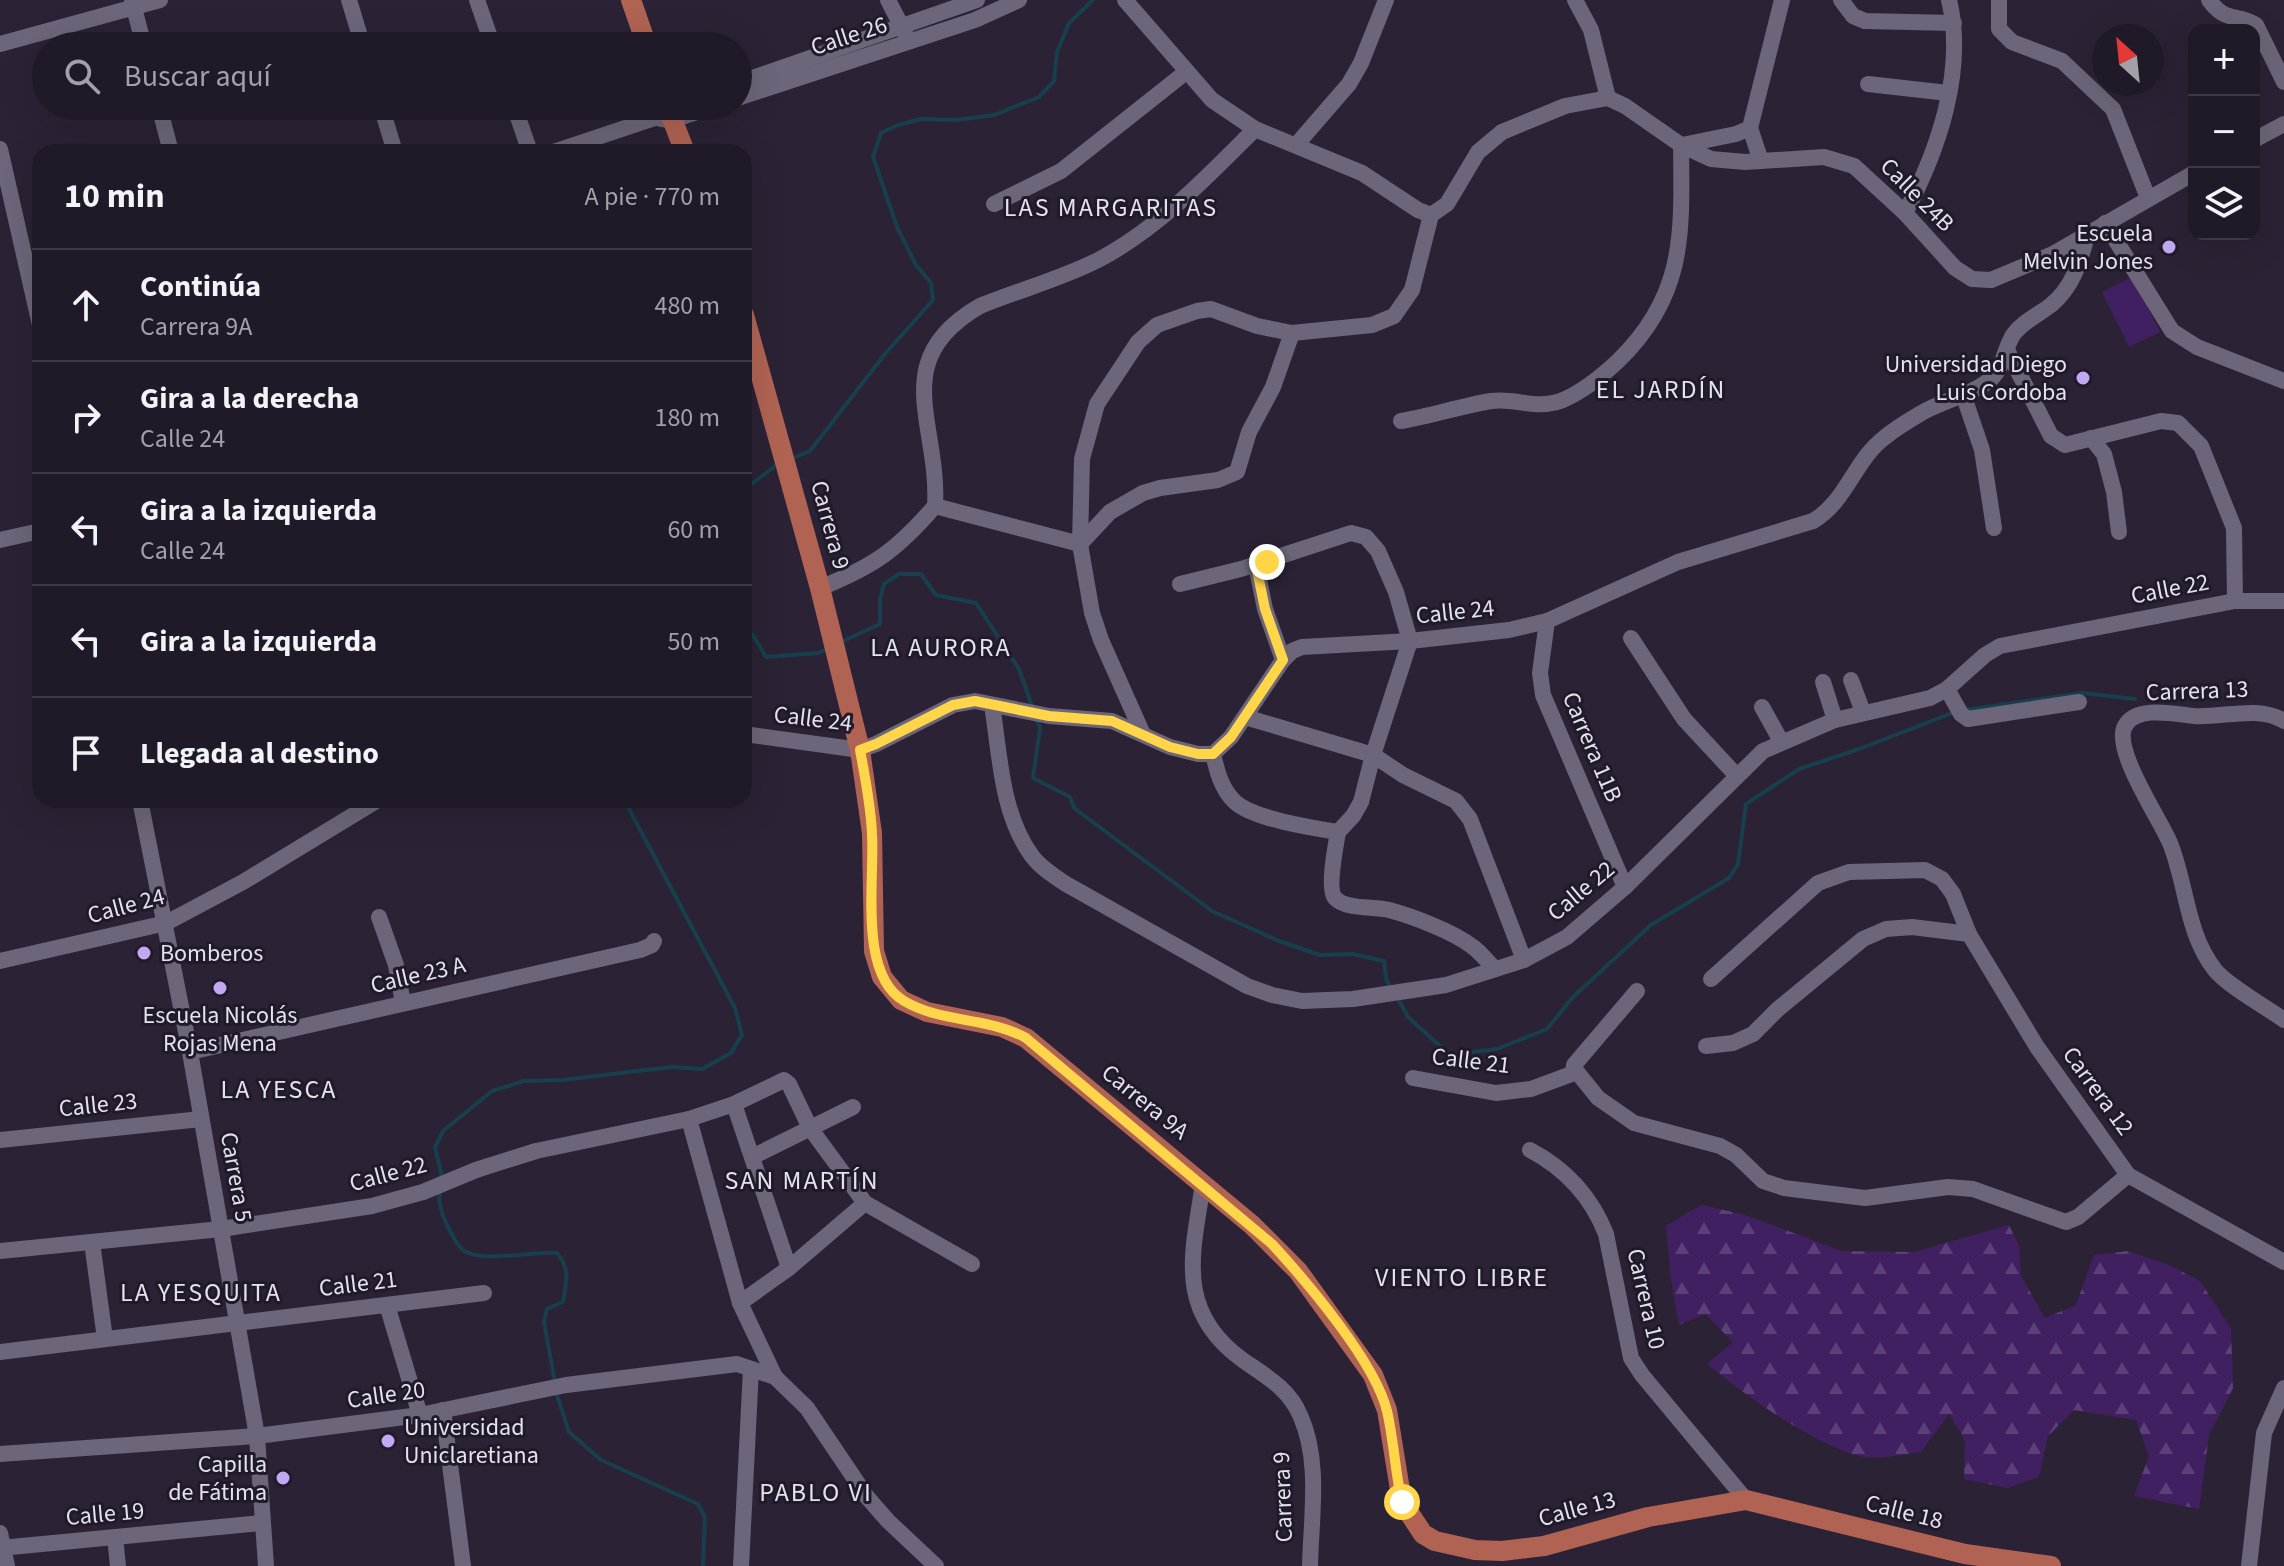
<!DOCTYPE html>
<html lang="es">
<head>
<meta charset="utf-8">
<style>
	body { margin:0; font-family:"Source Sans 3",sans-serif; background:#2d2734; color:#f1f3f6 }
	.controls { position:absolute; right:24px; top:24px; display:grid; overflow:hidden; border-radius:16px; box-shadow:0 8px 32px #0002 }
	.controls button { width:72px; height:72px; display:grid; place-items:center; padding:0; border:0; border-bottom:2px solid #3d3845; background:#201a28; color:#f1f3f6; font:40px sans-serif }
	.compass { position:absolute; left:2092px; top:24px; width:72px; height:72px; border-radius:50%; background:#201a28; box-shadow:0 8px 32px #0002; rotate:333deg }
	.stop { position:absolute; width:24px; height:24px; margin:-18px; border:6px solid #ffd54a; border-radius:50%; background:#fff }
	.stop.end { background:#ffd54a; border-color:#fff; box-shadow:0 2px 8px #0008 }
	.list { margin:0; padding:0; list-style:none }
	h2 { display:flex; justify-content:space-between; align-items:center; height:104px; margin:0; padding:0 32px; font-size:34px }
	h2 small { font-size:26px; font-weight:400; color:#a2a1a8 }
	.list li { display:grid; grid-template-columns:52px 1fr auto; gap:24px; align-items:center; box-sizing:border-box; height:112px; padding:0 32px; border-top:2px solid #3d3845 }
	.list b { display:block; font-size:30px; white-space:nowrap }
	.list p { margin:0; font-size:26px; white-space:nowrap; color:#a2a1a8 }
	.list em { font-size:26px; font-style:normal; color:#a2a1a8 }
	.icon { flex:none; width:44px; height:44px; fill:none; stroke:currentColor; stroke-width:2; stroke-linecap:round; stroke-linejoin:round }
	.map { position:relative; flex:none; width:2284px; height:1566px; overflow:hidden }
	.search { position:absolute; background:#201a28; box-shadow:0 8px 32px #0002; left:32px; top:32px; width:720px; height:88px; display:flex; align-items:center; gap:20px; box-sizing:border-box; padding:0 28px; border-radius:44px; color:#a2a1a8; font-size:30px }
	.panel { position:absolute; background:#201a28; box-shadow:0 8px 32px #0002; left:32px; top:144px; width:720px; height:664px; border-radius:24px }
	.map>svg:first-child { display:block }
	.green { fill:#412062 }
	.forest { fill:url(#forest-firs) }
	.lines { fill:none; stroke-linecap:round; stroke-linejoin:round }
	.stream { stroke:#173f4e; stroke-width:4 }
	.minor { stroke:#6d6579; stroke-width:16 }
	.major { stroke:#b06353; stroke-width:20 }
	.route { stroke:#ffd54a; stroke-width:10 }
	.poi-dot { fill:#c2a8f3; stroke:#211a2b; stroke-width:3 }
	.labels { text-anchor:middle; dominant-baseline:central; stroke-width:6; stroke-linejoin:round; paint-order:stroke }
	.street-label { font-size:24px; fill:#e5e1ed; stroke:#211a2b }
	.poi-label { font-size:24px; fill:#e5e1ed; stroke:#211a2b; text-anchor:end }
	.neighbourhood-label { font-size:26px; letter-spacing:2px; fill:#e5e1ed; stroke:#211a2b }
</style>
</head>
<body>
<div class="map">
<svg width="2284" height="1566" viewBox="0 0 2284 1566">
	<defs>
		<pattern id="forest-firs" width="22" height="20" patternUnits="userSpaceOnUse" patternTransform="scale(2)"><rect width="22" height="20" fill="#412062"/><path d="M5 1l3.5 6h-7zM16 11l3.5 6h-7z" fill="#5c4079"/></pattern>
	</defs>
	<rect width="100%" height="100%" fill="#2b2335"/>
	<!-- green -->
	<polygon class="green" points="2132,277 2160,332 2129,347 2102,292"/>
	<!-- forest -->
	<path class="forest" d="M 1702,1205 L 1745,1215 L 1842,1251 L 1914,1252 L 2009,1225 L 2019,1246 L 2021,1276 L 2045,1318 L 2076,1305 L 2094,1255 L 2128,1251 L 2167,1264 L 2200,1281 L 2231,1329 L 2233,1388 L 2209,1435 L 2199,1509 L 2134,1496 L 2149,1456 L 2136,1420 L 2074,1410 L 2048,1436 L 2039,1477 L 2007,1488 L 1964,1479 L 1965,1440 L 1949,1414 L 1921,1452 C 1903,1454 1877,1461 1859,1456 C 1813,1444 1745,1395 1707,1364 L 1733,1342 L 1705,1314 L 1679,1325 L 1671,1279 L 1666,1226 Z"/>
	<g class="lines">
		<!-- stream -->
		<g class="stream">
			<polyline points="791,459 810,451 885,354 933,300 931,283 916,265 897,227 873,157 881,133 898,125 921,119 956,120 994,115 1039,97 1054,81 1057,52 1069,23 1093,0"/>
			<polyline points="744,490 779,463"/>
			<polyline points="744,630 753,635 766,657 818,653 830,648"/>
			<polyline points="841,642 880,624 880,599 884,584 899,574 921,574 936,595 976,603 1019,669 1033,709"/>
			<polyline points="1965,710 2083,693 2135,699"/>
			<polyline points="1036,718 1040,728 1033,778 1070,797 1074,808 1212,911 1279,941 1320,955 1352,954 1384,961 1386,979 1392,990"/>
			<polyline points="1397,997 1408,1017 1450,1055 1497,1049 1547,1029 1572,998 1651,925 1729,878 1738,864 1746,804 1799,769 1859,749 1955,712"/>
			<polyline points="442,1177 435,1147 443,1131 492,1091 524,1081 562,1080 672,1067 702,1069 731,1053 742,1035 735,1008 629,809 627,800"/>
			<path d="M 440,1190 C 438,1204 441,1212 447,1225 C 451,1233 457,1246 464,1251 C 484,1263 532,1251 557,1253 C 571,1269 566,1283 563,1302 L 547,1309 L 544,1322 L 555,1383"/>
			<polyline points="556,1392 569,1432 601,1460 698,1504 705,1517 703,1566"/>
		</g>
		<!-- minor -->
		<g class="minor">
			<polyline points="132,0 144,46"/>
			<polyline points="349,0 363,46"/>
			<polyline points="477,0 493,46"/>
			<polyline points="888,0 905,33"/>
			<polyline points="1125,0 1212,100 1255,129 1362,173 1418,210 1431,215"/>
			<polyline points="1575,0 1591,30 1608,98"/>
			<polyline points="1841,0 1853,16 1865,21 1954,23"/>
			<polyline points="1999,0 1999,29 2012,42 2062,61 2113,109 2148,198"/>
			<path d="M 2209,0 C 2225,23 2237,13 2256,25 L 2284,82"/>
			<polyline points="0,44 160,0"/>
			<polyline points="738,83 977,0"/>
			<polyline points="1868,84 1948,93"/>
			<polyline points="738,98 975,20 1019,0"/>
			<polyline points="159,106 171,152"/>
			<polyline points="381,106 395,152"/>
			<polyline points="514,106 530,152"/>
			<polyline points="661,119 673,120 715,106"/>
			<polyline points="1750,128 1761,161"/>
			<polyline points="2254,140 2284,124"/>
			<polyline points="1297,144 1349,84 1361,63 1386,0"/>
			<polyline points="1682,145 1736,134 1750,128 1782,0"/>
			<polyline points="0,149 40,325"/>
			<polyline points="553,152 655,118 672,106"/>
			<polyline points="994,204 1061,171 1186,72"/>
			<path d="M 1905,213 C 1938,151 1966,71 1949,0"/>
			<polyline points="2105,223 2172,331 2197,347 2284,381"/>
			<polyline points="2007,350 2051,436 2065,445 2161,421 2178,423 2201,446 2234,528 2235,601"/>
			<polyline points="1963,394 1982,450 1994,528"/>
			<path d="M 1401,421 C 1431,416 1461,406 1491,401 C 1517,397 1534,411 1563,400 C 1584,391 1602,376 1618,361 C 1686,295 1682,233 1681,145"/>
			<polyline points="2091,438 2104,454 2114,492 2119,532"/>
			<polyline points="935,506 1080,544 1110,512 1143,493 1160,488 1218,480 1237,472 1249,432 1273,387 1292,333"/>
			<polyline points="0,540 40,531"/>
			<polyline points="1256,565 1265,609 1283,660"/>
			<path d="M 1180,584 L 1241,569 L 1351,533 L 1366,537 L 1378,551 L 1396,592 L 1410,641 L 1373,755 L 1361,802 L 1353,816 L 1338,832 C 1312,828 1252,819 1234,801 C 1221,788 1217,771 1213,754"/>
			<path d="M 820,588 C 874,566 896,551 935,506 C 940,424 886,360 980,306 C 1019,290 1064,278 1100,259 C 1160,227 1208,176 1255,129"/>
			<polyline points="1547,621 1540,673 1543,695 1625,887"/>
			<polyline points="1631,638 1684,719 1736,775"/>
			<polyline points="1851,680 1863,712"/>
			<polyline points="1823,682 1835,720"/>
			<polyline points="1947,689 1961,714 1968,719 2079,702"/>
			<path d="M 992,705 C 1000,755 1001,814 1032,856 C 1041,868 1054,876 1066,884 L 1247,986 L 1272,995 L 1302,1001 L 1353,999 L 1446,985 L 1524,960 L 1567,937 L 1625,887 L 1763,751 L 1835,720 L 1930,698 L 1947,689 L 1985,655 L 2000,646 L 2235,601 L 2284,601"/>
			<polyline points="1762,707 1781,741"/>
			<polyline points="1245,717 1373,755 1403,775 1456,801 1470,819 1524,960"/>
			<path d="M 2284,721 C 2258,705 2223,718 2194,716 C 2175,714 2136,705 2125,726 C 2112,749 2160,819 2170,843 C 2187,885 2186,933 2215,970 C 2228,986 2266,1007 2284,1020"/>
			<polyline points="1142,732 1101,640 1092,613 1080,544 1082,459 1097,404 1138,342 1157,325 1197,311 1211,309 1257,326 1292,333 1372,325 1394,316 1412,290 1431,215 1447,204 1478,152 1502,132 1565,106 1608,98 1625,106 1681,145 1711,159 1745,162 1824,157 1854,166 1905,213 1955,268 1972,279 1991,280 2053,254 2194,173"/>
			<path d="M 744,734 L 860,750 L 876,744 L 953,705 L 975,701 L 1049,716 L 1112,721 L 1170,747 L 1198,754 L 1213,754 L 1231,737 L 1283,660 L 1292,651 L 1302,647 L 1410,641 L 1509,630 L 1547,621 L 1678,562 L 1813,521 C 1846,502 1854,461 1884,438 C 1896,428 1911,419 1925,411 C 1945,400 1973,394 1991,379 C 2004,367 2004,349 2013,335 C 2022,322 2038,315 2051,305 C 2073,287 2080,262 2087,236"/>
			<polyline points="140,800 190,1052 257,1436 266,1566"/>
			<path d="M 1338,832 C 1336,844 1327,889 1335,898 C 1346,910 1374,906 1389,910 C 1412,916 1454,932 1473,947 C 1481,953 1488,962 1495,969"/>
			<polyline points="379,917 396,965 403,1003"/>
			<polyline points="0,961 166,923 243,882 378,800"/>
			<polyline points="1711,979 1818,883 1849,872 1925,870 1942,879 1953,894 1969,934 2037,1047 2128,1175 2284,1262"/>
			<polyline points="1706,1046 1733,1043 1753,1034 1778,1009 1863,939 1886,929 1912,927 1969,934"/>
			<polyline points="190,1052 640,950 652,945 654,941"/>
			<polyline points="1573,1072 1574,1065 1637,991"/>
			<polyline points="1413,1078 1496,1093 1531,1089 1577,1072 1598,1098 1634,1123 1720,1146 1736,1155 1763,1181 1784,1188 1865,1198 1948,1187 1973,1189 2066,1222 2078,1217 2128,1175"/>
			<polyline points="734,1104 789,1268"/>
			<polyline points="689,1119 740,1303 775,1377 807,1408 867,1497 888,1521 936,1566"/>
			<polyline points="0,1140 201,1119"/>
			<path d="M 1530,1150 C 1566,1169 1591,1196 1606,1234 L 1631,1358 L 1642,1375 L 1746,1500"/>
			<polyline points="752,1157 853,1107"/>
			<path d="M 1203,1184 C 1192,1255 1175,1312 1244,1361 C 1266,1376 1289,1389 1300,1415 C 1321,1461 1311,1517 1310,1566"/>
			<polyline points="92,1242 105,1339"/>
			<polyline points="0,1251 221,1229 372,1206 423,1192 476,1170 536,1151 689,1119 734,1104 784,1080 789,1084 810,1128 865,1203 972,1264"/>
			<polyline points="740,1303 789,1268 865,1203"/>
			<polyline points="387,1305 420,1415"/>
			<polyline points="0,1352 484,1293"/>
			<polyline points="443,1410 463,1566"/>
			<polyline points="0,1454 257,1436 420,1415 566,1385 737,1364 775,1377"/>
			<polyline points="0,1533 7,1566"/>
			<polyline points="115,1537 118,1566"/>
			<polyline points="0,1548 262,1523"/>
			<polyline points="741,1566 751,1369"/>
			<polyline points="2249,1566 2264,1433 2284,1388"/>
		</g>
		<!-- major -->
		<g class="major">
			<polyline points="631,0 647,46"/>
			<polyline points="667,106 685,152"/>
			<polyline points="744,315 820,588 860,750 872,833 874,951 882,977 901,1000 927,1012 1002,1027 1026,1038 1252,1225 1298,1271 1373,1375 1387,1410 1402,1502 1423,1534 1435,1541 1475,1550 1502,1551 1544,1546 1648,1517 1746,1500 1965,1554 2051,1566"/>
		</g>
	</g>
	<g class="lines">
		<!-- route -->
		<path class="route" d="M 1267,562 L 1256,565 L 1265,609 L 1283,660 L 1231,737 L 1213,754 L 1198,754 L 1170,747 L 1112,721 L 1049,716 L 975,701 L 953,705 L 876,744 L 860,750 C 865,777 871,806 872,834 C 875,880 858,974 904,1001 C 941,1023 988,1017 1026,1038 L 1272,1244 C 1307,1282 1375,1362 1387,1411 C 1394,1441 1395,1472 1402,1502"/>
	</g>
	<!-- markers -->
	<g class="poi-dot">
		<circle cx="2169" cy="247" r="8"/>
		<circle cx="2083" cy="378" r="8"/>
		<circle cx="144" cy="953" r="8"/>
		<circle cx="220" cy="988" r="8"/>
		<circle cx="388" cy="1441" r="8"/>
		<circle cx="283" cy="1478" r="8"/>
	</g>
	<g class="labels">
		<!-- street labels -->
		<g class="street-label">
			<text transform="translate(849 36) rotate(-18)">Calle 26</text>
			<text transform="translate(1917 195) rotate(45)">Calle 24B</text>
			<text transform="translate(830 525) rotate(75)">Carrera 9</text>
			<text transform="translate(2170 589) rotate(-11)">Calle 22</text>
			<text transform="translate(1455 612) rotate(-6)">Calle 24</text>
			<text transform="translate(2197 691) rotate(-2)">Carrera 13</text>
			<text transform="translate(813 719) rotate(7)">Calle 24</text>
			<text transform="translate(1592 747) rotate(67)">Carrera 11B</text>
			<text transform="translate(1581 891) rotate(-40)">Calle 22</text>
			<text transform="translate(126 906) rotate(-15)">Calle 24</text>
			<text transform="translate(418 975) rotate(-13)">Calle 23 A</text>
			<text transform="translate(1471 1061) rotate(7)">Calle 21</text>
			<text transform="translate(2098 1091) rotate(54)">Carrera 12</text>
			<text transform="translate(1145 1102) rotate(39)">Carrera 9A</text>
			<text transform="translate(98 1105) rotate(-6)">Calle 23</text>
			<text transform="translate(388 1174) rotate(-15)">Calle 22</text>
			<text transform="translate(236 1177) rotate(80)">Carrera 5</text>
			<text transform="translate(358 1284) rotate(-7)">Calle 21</text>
			<text transform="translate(1646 1299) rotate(77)">Carrera 10</text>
			<text transform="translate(386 1395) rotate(-8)">Calle 20</text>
			<text transform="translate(1283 1497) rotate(-92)">Carrera 9</text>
			<text transform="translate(1577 1509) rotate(-15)">Calle 13</text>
			<text transform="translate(1904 1512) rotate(14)">Calle 18</text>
			<text transform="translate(105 1514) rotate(-5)">Calle 19</text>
		</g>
		<!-- poi labels -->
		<g class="poi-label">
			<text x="2153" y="233">Escuela<tspan x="2153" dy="28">Melvin Jones</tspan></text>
			<text x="2067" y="364">Universidad Diego<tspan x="2067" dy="28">Luis Cordoba</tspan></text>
			<text x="160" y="953" text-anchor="start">Bomberos</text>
			<text x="220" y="1015" text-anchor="middle">Escuela Nicolás<tspan x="220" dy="28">Rojas Mena</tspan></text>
			<text x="404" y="1427" text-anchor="start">Universidad<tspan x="404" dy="28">Uniclaretiana</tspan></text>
			<text x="267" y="1464">Capilla<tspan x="267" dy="28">de Fátima</tspan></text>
		</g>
		<!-- neighbourhood labels -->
		<g class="neighbourhood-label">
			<text x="1111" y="207">LAS MARGARITAS</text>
			<text x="1661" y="389">EL JARDÍN</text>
			<text x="941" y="647">LA AURORA</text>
			<text x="279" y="1089">LA YESCA</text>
			<text x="802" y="1180">SAN MARTÍN</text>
			<text x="1462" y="1277">VIENTO LIBRE</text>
			<text x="201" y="1292">LA YESQUITA</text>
			<text x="816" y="1492">PABLO VI</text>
		</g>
	</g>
</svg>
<div class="controls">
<button>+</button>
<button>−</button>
<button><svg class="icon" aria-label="layers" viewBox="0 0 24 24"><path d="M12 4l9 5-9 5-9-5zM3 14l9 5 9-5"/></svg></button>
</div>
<svg class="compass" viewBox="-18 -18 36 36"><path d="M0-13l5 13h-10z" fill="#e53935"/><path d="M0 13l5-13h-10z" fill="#a2a1a8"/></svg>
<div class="stop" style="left:1402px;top:1502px"></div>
<div class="stop end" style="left:1267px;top:562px"></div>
<div class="search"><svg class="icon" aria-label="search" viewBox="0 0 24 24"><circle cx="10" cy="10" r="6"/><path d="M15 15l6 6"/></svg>Buscar aquí</div>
<section class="panel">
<h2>10 min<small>A pie · 770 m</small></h2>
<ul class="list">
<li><svg class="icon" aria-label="ahead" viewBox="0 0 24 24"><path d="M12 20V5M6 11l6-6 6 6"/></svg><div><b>Continúa</b><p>Carrera 9A</p></div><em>480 m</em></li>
<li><svg class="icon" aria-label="right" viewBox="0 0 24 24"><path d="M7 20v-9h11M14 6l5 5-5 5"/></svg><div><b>Gira a la derecha</b><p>Calle 24</p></div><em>180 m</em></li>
<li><svg class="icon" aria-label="left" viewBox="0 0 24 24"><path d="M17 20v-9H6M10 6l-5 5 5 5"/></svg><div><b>Gira a la izquierda</b><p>Calle 24</p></div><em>60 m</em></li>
<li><svg class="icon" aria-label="left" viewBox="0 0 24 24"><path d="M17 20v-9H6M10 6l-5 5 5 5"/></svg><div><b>Gira a la izquierda</b></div><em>50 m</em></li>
<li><svg class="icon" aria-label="arrive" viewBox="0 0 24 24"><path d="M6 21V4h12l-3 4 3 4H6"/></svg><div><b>Llegada al destino</b></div></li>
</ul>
</section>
</div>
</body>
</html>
